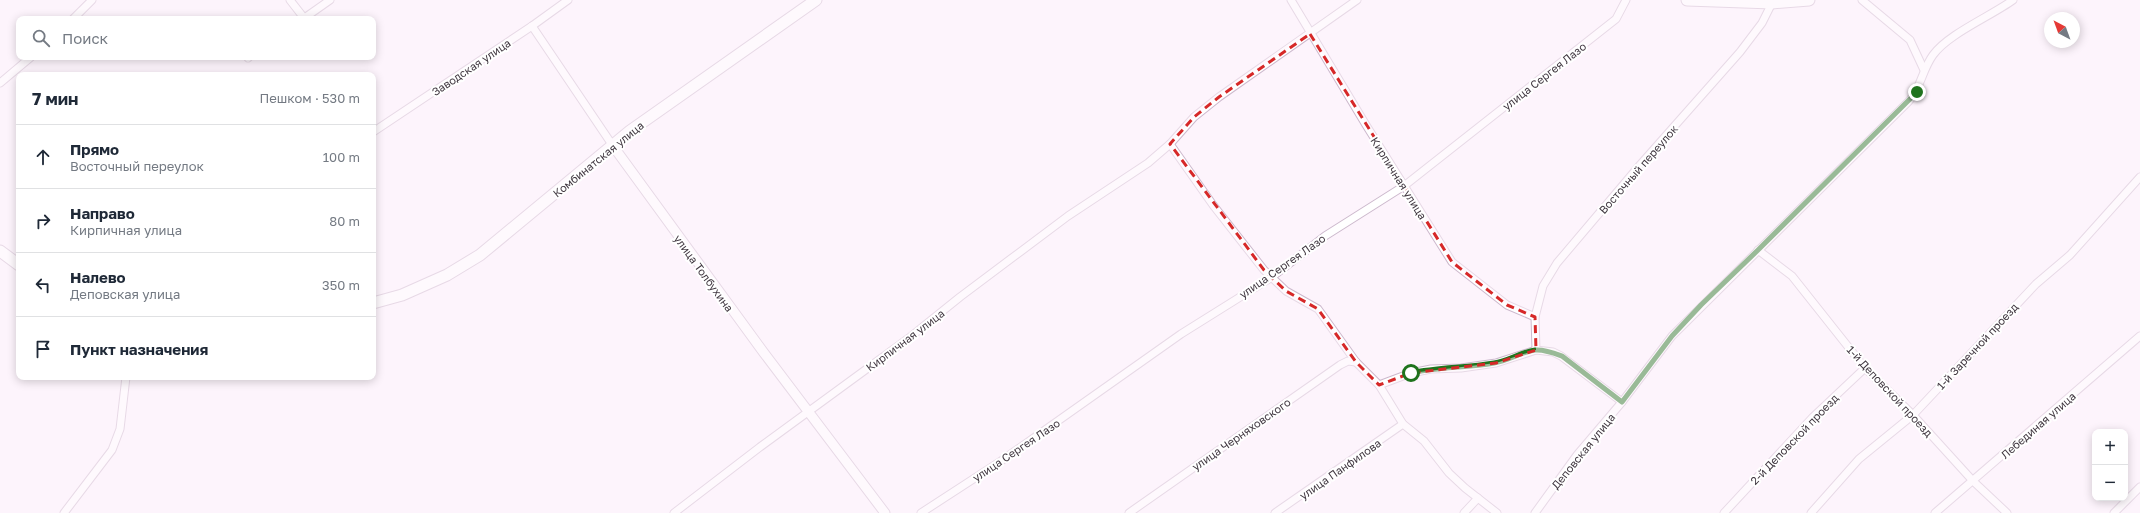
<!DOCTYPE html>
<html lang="ru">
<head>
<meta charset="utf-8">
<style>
	body { margin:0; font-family:"Golos Text",sans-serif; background:#f2f2f3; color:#1f2937 }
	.controls { position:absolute; right:12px; bottom:12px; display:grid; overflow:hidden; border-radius:8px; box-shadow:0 2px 10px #0003 }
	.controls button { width:36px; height:36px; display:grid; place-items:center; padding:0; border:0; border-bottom:1px solid #e0e1e3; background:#fff; color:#1f2937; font:20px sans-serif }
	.compass { position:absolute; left:2044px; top:12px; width:36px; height:36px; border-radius:50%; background:#fff; box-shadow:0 2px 10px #0003; rotate:319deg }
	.stop { position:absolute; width:12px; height:12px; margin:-9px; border:3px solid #1f731d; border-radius:50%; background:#fff }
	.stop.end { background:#1f731d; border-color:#fff; box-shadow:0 1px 4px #0008 }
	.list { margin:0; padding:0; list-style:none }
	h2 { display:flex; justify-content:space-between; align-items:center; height:52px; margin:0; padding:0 16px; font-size:17px }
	h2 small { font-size:13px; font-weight:400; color:#747a83 }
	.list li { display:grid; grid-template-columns:26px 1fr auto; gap:12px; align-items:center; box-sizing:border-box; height:64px; padding:0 16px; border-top:1px solid #e0e1e3 }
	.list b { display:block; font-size:15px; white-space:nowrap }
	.list p { margin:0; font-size:13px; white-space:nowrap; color:#747a83 }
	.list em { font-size:13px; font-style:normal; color:#747a83 }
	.icon { flex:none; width:22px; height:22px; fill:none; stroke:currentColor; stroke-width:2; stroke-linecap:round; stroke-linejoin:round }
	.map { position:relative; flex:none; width:2140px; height:513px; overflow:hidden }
	.search { position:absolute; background:#fff; box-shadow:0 2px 10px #0003; left:16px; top:16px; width:360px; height:44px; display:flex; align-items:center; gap:10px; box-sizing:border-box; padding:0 14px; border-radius:8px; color:#747a83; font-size:15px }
	.panel { position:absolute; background:#fff; box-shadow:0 2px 10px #0003; left:16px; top:72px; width:360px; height:308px; border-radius:8px }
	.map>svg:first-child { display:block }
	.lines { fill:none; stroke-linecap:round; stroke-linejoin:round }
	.minor-casing { stroke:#cdb9cd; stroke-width:9 }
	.tertiary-casing { stroke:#cdb9cd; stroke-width:11 }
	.secondary-casing { stroke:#cdb9cd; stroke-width:13 }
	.minor { stroke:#fff; stroke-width:7 }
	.tertiary { stroke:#fff; stroke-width:9 }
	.secondary { stroke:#fff; stroke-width:11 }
	.route { stroke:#1f731d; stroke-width:5 }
	.marked { fill:none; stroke:#d62828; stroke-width:3; stroke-dasharray:8 5; stroke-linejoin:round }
	.labels { text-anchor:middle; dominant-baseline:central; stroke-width:4; stroke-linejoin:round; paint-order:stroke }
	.street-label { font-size:11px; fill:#413841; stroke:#fff }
</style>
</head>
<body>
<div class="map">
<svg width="2140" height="513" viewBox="0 0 2140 513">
	<rect width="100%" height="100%" fill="#fdf4fc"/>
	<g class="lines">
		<!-- minor casing -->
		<g class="minor-casing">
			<g id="minor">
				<polyline points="290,0 304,18"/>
				<polyline points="1291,0 1366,125 1452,262 1507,305 1535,317 1543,286 1557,263 1640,165 1740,52 1762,23 1772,3"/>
				<polyline points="1862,0 1910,40 1924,70"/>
				<polyline points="73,19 92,0"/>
				<polyline points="303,19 330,0"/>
				<polyline points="532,26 613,146"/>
				<polyline points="248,58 249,57"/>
				<polyline points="0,83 31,57"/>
				<polyline points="373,132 532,26 568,0"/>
				<polyline points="1170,144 1213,205 1264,270 1286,291 1318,309 1356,362 1379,385 1403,424 1424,441 1449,473 1465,488 1497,513"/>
				<polyline points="1758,250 1792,276 1865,368 1913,415 1973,481 2007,513"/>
				<polyline points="1535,317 1536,350 1553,352 1561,356 1622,402"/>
				<polyline points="1379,385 1411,373 1431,369 1461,368 1496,363 1536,350"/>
				<polyline points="64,513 112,450 120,429 126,377"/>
				<polyline points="674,513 760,447 909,338 960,297 1068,216 1148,163 1170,144 1194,117 1219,97 1357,0"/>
				<polyline points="921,513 1001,461 1181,334 1272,277 1325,236 1404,186 1616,19 1626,0"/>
				<polyline points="1129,513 1340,365 1348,361 1356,362"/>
				<polyline points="1275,513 1403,424"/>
				<polyline points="1464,513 1478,498"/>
				<path d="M 1535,513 L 1577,455 L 1622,402 L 1672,336 L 1909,101 C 1921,88 1922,70 1933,55 C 1948,34 1991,16 2013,0"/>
				<polyline points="1724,513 1813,417 1865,368"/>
				<polyline points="1811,513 1859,459 1913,415 2036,284 2070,255 2140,177"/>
				<polyline points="1935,513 2140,336"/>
				<polyline points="2114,513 2140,487"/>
			</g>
		</g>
		<!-- tertiary casing -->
		<g class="tertiary-casing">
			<polyline id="tertiary" points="613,146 764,353 885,513"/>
		</g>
		<!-- secondary casing -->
		<g class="secondary-casing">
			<g id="secondary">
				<polyline points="1687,0 1772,3 1809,0"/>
				<polyline points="0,251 19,265"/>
				<polyline points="373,303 402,295 447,275 480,255 630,131 816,0"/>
			</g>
		</g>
		<!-- minor -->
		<use href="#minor" class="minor"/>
		<!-- tertiary -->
		<use href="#tertiary" class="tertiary"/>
		<!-- secondary -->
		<use href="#secondary" class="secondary"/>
	</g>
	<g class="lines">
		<!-- route -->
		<path class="route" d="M 1411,373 C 1438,367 1466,368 1494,363 C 1508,361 1521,352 1535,350 C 1544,349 1554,353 1562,356 L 1622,402 L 1672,336 L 1701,305 L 1758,250 L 1917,92"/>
	</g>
	<!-- marked area -->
	<path d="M0 0H2140V513H0ZM 1310,34 L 1452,262 L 1507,305 L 1535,317 L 1536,350 L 1496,363 L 1411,373 L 1379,385 L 1356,362 L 1318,309 L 1286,291 L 1264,270 L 1170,144 L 1194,117 L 1219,97 Z" fill="#fdf4fc" fill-opacity=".55" fill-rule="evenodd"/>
	<path class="marked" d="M 1310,34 L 1452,262 L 1507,305 L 1535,317 L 1536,350 L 1496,363 L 1411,373 L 1379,385 L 1356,362 L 1318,309 L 1286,291 L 1264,270 L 1170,144 L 1194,117 L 1219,97 Z"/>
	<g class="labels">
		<!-- street labels -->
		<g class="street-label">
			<text transform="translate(471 67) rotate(-34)">Заводская улица</text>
			<text transform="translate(1544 76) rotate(-38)">улица Сергея Лазо</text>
			<text transform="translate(598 159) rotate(-39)">Комбинатская улица</text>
			<text transform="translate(1638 169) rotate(-49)">Восточный переулок</text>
			<text transform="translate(1399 178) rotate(58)">Кирпичная улица</text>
			<text transform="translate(1282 266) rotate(-35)">улица Сергея Лазо</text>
			<text transform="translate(704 273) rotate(54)">улица Толбухина</text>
			<text transform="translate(905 340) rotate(-37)">Кирпичная улица</text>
			<text transform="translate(1977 346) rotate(-47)">1-й Заречной проезд</text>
			<text transform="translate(1890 391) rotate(47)">1-й Деповской проезд</text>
			<text transform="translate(2038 425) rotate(-41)">Лебединая улица</text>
			<text transform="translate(1241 434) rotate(-35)">улица Черняховского</text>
			<text transform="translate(1794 439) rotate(-46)">2-й Деповской проезд</text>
			<text transform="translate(1016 450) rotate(-34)">улица Сергея Лазо</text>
			<text transform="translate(1583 451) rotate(-51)">Деповская улица</text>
			<text transform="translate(1340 469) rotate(-35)">улица Панфилова</text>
		</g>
	</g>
</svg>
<div class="controls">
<button>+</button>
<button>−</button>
</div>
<svg class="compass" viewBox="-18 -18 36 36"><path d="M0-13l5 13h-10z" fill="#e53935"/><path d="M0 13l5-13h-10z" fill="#747a83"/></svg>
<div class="stop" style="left:1411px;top:373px"></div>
<div class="stop end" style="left:1917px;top:92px"></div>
<div class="search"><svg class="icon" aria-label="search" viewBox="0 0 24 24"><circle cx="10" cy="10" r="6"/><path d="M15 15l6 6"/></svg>Поиск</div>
<section class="panel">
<h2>7 мин<small>Пешком · 530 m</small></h2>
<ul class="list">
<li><svg class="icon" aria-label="ahead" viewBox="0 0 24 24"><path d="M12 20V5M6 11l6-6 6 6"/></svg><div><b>Прямо</b><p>Восточный переулок</p></div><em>100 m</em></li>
<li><svg class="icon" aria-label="right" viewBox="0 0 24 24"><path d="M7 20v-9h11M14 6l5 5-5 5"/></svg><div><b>Направо</b><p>Кирпичная улица</p></div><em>80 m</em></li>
<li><svg class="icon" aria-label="left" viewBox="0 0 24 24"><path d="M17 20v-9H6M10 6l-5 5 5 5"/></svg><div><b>Налево</b><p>Деповская улица</p></div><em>350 m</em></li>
<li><svg class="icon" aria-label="arrive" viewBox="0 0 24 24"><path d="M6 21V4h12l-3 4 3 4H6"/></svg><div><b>Пункт назначения</b></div></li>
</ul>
</section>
</div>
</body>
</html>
